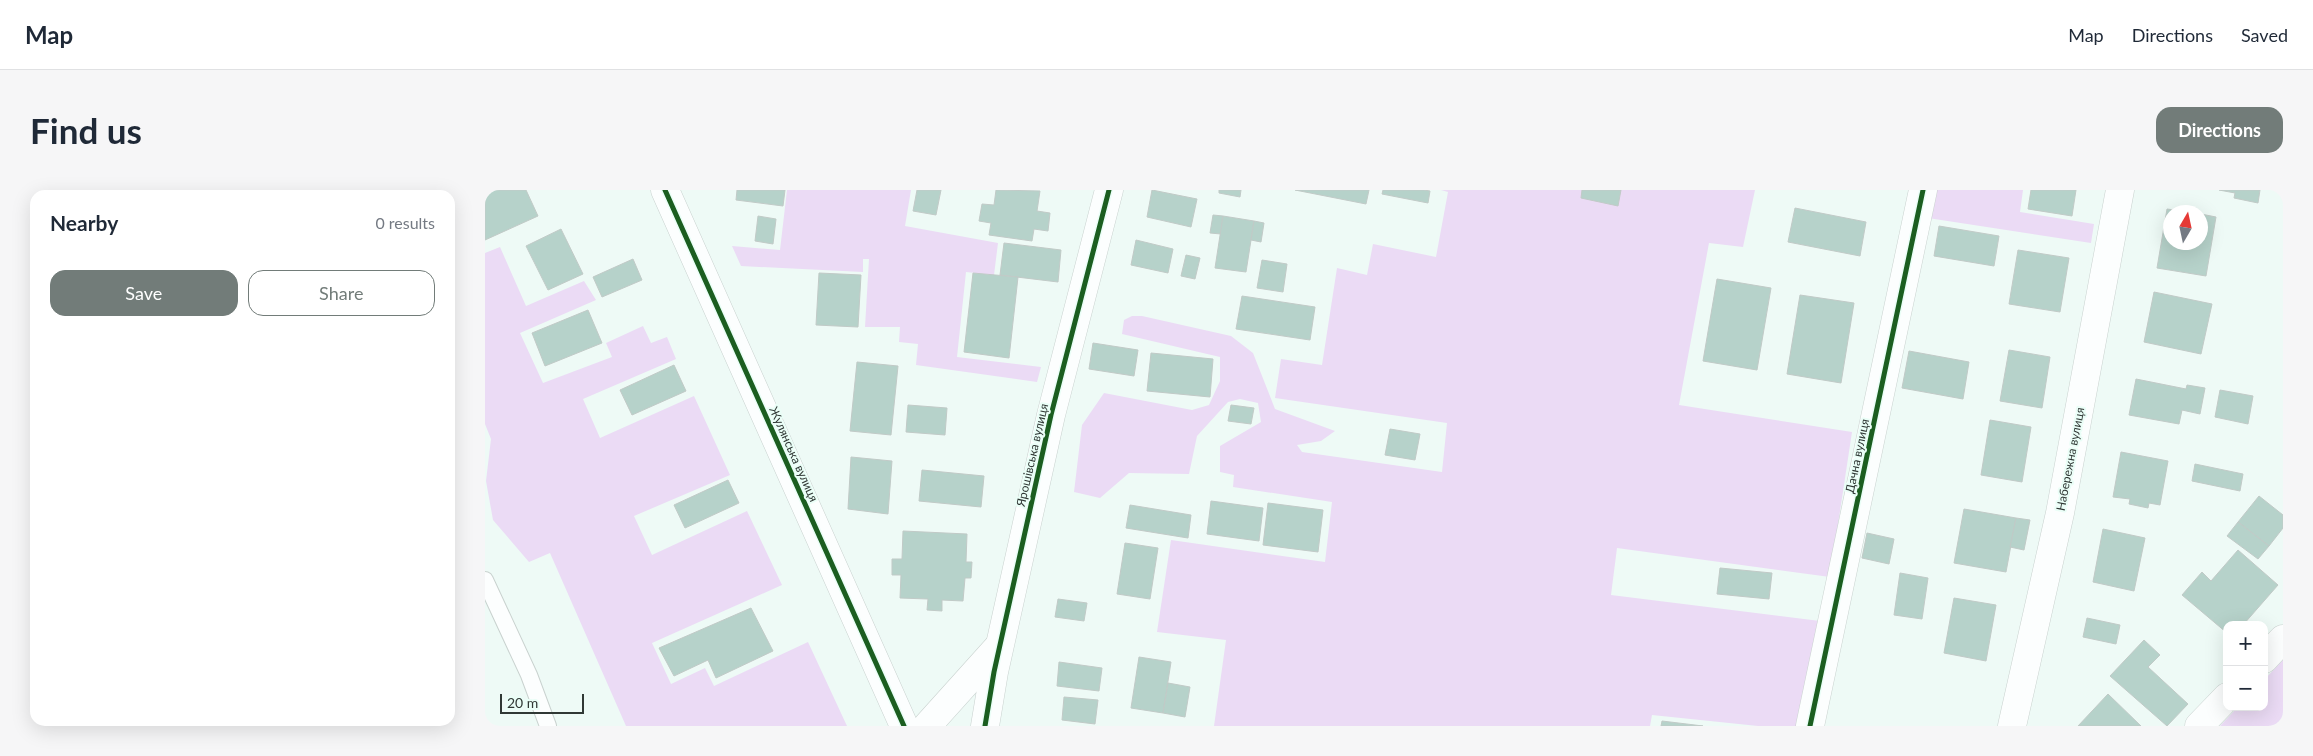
<!DOCTYPE html>
<html lang="en">
<head>
<meta charset="utf-8">
<style>
	body { margin:0; font-family:Lato,sans-serif; background:#f6f6f7; color:#1f2937 }
	.controls { position:absolute; right:15px; bottom:15px; display:grid; overflow:hidden; border-radius:10px; box-shadow:0 5px 20px #0002 }
	.controls button { width:45px; height:45px; display:grid; place-items:center; padding:0; border:0; border-bottom:1px solid #e0e1e3; background:#fff; color:#1f2937; font:25px sans-serif }
	.compass { position:absolute; left:1678px; top:15px; width:45px; height:45px; border-radius:50%; background:#fff; box-shadow:0 5px 20px #0002; rotate:9deg }
	.scale { position:absolute; left:15px; bottom:12px; width:84px; box-sizing:border-box; padding-left:5px; border:2px solid #303835; border-top:0; font-size:14px; line-height:18px; white-space:nowrap; color:#303835; -webkit-text-stroke:4px #eafef7; paint-order:stroke }
	.list { margin:0; padding:0; list-style:none }
	h2 { display:flex; justify-content:space-between; align-items:center; height:65px; margin:0; padding:0 20px; font-size:21px }
	h2 small { font-size:16px; font-weight:400; color:#747a83 }
	.actions { display:flex; gap:10px; padding:15px 20px }
	.actions a { flex:1; padding:11px 0; border:1px solid #727c79; border-radius:15px; text-align:center; font-size:18px; color:#727c79 }
	.actions .main { background:#727c79; color:#fff }
	.map { position:relative; flex:none; width:1798px; height:536px; overflow:hidden; border-radius:15px }
	header { display:flex; align-items:center; gap:30px; box-sizing:border-box; height:70px; padding:0 25px; background:#fff; border-bottom:1px solid #e0e1e3 }
	header strong { font-size:24px }
	nav { display:flex; gap:28px; margin-inline-start:auto; font-size:18px }
	.intro { display:flex; align-items:center; justify-content:space-between; box-sizing:border-box; height:120px; padding:0 30px }
	h1 { margin:0; font-size:35px }
	.button { padding:12px 22px; border-radius:15px; background:#727c79; color:#fff; font-size:18px; font-weight:700 }
	main { display:flex; gap:30px; padding:0 30px }
	aside { flex:1; background:#fff; border-radius:15px; box-shadow:0 5px 20px #0002 }
	.map>svg:first-child { display:block }
	.green { fill:#ebdbf5 }
	.building { fill:#b6d2ca; stroke:#c1cac7 }
	.lines { fill:none; stroke-linecap:round; stroke-linejoin:round }
	.lane-casing { stroke:#c9d2cf; stroke-width:18 }
	.street-casing { stroke:#c9d2cf; stroke-width:29 }
	.secondary-casing { stroke:#c9d2cf; stroke-width:29 }
	.lane { stroke:#fcfefe; stroke-width:16 }
	.street { stroke:#fcfefe; stroke-width:28 }
	.secondary { stroke:#fcfefe; stroke-width:28 }
	.cycleway-casing { stroke:#eafef7; stroke-width:8 }
	.cycleway { stroke:#1b5e20; stroke-width:5 }
	.labels { text-anchor:middle; dominant-baseline:central; stroke-width:4; stroke-linejoin:round; paint-order:stroke }
	.street-label { font-size:12px; fill:#303835; stroke:#eafef7 }
</style>
</head>
<body>
<header>
<strong>Map</strong>
<nav><a>Map</a><a>Directions</a><a>Saved</a></nav>
</header>
<div class="intro"><h1>Find us</h1><a class="button">Directions</a></div>
<main>
<aside>
<h2>Nearby<small>0 results</small></h2>
<ul class="list">
</ul>
<div class="actions"><a class="main">Save</a><a>Share</a></div>
</aside>
<div class="map">
<svg width="1798" height="536" viewBox="0 0 1798 536">
	<rect width="100%" height="100%" fill="#eefaf6"/>
	<!-- green -->
	<g class="green">
		<polygon points="302,0 426,0 420,36 513,53 509,85 481,82 472,167 556,177 552,192 431,175 433,154 414,152 415,137 380,137 384,69 378,69 378,82 256,76 247,56 295,60"/>
		<polygon points="956,0 1270,0 1258,57 1224,53 1194,215 1367,242 1345,387 1132,358 1126,405 1335,431 1312,536 1273,536 1167,525 1165,536 729,536 741,450 672,442 686,350 840,372 847,312 748,297 749,285 735,282 735,256 776,232 773,213 755,209 743,212 712,246 704,284 644,283 615,308 589,302 597,235 619,203 707,220 724,215 735,191 735,167 637,144 639,130 647,126 657,126 746,146 768,163 790,219 850,241 836,251 812,255 817,262 957,282 962,233 790,208 796,169 837,175 852,78 882,85 888,54 951,67 963,2"/>
		<polygon points="1449,0 1538,0 1535,22 1609,34 1606,53 1443,28"/>
		<polygon points="15,57 41,116 99,91 111,110 35,143 58,193 127,167 121,153 158,136 166,153 182,147 191,169 98,209 115,248 209,206 245,285 149,326 167,365 262,321 297,395 167,453 186,494 220,478 229,496 323,452 362,536 141,536 65,363 44,372 8,330 1,291 6,249 0,234 0,63"/>
		<polygon points="1798,470 1798,536 1735,536 1753,517 1779,517 1779,490"/>
	</g>
	<!-- building -->
	<g class="building">
		<polygon points="0,0 41,0 53,26 0,50"/>
		<polygon points="252,0 300,0 298,16 251,10"/>
		<polygon points="432,0 456,0 451,25 428,21"/>
		<polygon points="511,0 555,1 552,21 565,23 563,41 549,39 547,51 504,45 506,33 494,31 497,14 509,15"/>
		<polygon points="667,0 712,9 706,37 662,27"/>
		<polygon points="734,0 756,0 755,7 734,3"/>
		<polygon points="810,0 884,0 881,14"/>
		<polygon points="898,0 939,0 945,1 943,13 897,4"/>
		<polygon points="1097,0 1136,0 1133,16 1096,8"/>
		<polygon points="1546,0 1591,0 1587,26 1543,19"/>
		<polygon points="1734,0 1775,0 1773,13 1749,8 1750,3"/>
		<polygon points="1310,18 1381,32 1375,66 1303,52"/>
		<polygon points="1682,19 1705,22 1686,22 1686,52 1716,52 1716,24 1731,27 1721,86 1672,78"/>
		<polygon points="728,25 738,26 736,44 725,43"/>
		<polygon points="273,26 291,29 288,54 270,51"/>
		<polygon points="738,26 769,31 761,82 730,78"/>
		<polygon points="769,31 779,33 776,52 766,50"/>
		<polygon points="1454,36 1514,46 1509,76 1449,66"/>
		<polygon points="76,39 98,84 63,100 41,56"/>
		<polygon points="651,50 688,59 683,83 646,75"/>
		<polygon points="519,53 576,60 573,92 515,85"/>
		<polygon points="1533,60 1584,68 1575,122 1524,114"/>
		<polygon points="701,65 715,68 710,89 696,86"/>
		<polygon points="148,69 157,90 117,107 108,87"/>
		<polygon points="777,70 802,74 798,102 772,98"/>
		<polygon points="334,83 376,85 373,137 331,135"/>
		<polygon points="488,83 533,87 524,168 479,162"/>
		<polygon points="1232,89 1286,98 1272,180 1218,171"/>
		<polygon points="1669,102 1727,114 1716,164 1659,152"/>
		<polygon points="1315,105 1369,113 1356,193 1302,184"/>
		<polygon points="757,106 830,117 825,150 751,139"/>
		<polygon points="103,120 117,153 60,176 47,143"/>
		<polygon points="608,153 653,160 649,186 604,179"/>
		<polygon points="1524,160 1565,167 1557,218 1515,211"/>
		<polygon points="1424,161 1484,172 1478,209 1417,198"/>
		<polygon points="666,163 728,169 725,207 662,201"/>
		<polygon points="372,172 413,176 406,245 365,241"/>
		<polygon points="189,175 201,201 147,225 135,200"/>
		<polygon points="1651,189 1701,199 1702,195 1720,198 1715,224 1697,220 1694,234 1644,225"/>
		<polygon points="1735,200 1768,206 1763,234 1730,227"/>
		<polygon points="423,215 462,218 460,245 421,242"/>
		<polygon points="746,215 769,218 766,234 743,231"/>
		<polygon points="1505,230 1546,237 1537,292 1496,285"/>
		<polygon points="905,239 935,244 930,270 900,265"/>
		<polygon points="1636,262 1683,271 1675,315 1664,313 1663,318 1644,314 1645,309 1628,307"/>
		<polygon points="366,267 407,271 403,324 363,319"/>
		<polygon points="1710,274 1758,284 1755,301 1707,291"/>
		<polygon points="437,280 499,286 496,317 434,311"/>
		<polygon points="243,290 254,313 200,338 189,315"/>
		<polygon points="1774,306 1798,325 1798,338 1784,356 1753,332"/>
		<polygon points="726,311 778,318 774,351 722,344"/>
		<polygon points="783,313 838,320 833,362 778,355"/>
		<polygon points="645,315 706,325 703,348 641,338"/>
		<polygon points="1479,319 1531,328 1521,382 1469,373"/>
		<polygon points="1531,328 1545,330 1539,360 1525,357"/>
		<polygon points="1753,332 1784,356 1773,369 1742,346"/>
		<polygon points="1618,339 1660,348 1649,401 1608,392"/>
		<polygon points="418,341 482,344 481,372 487,372 486,388 480,388 478,411 457,410 457,421 442,420 443,409 415,408 416,385 407,385 407,369 417,369"/>
		<polygon points="1382,343 1409,349 1404,374 1377,368"/>
		<polygon points="640,353 673,358 665,409 632,404"/>
		<polygon points="1753,360 1793,395 1758,435 1742,435 1742,443 1697,405 1717,382 1726,391"/>
		<polygon points="1235,378 1287,383 1284,409 1232,404"/>
		<polygon points="1415,383 1443,388 1437,429 1409,425"/>
		<polygon points="1469,408 1511,415 1501,471 1459,463"/>
		<polygon points="573,409 602,413 599,431 570,427"/>
		<polygon points="266,418 288,461 231,488 223,470 189,486 174,458"/>
		<polygon points="1602,428 1635,435 1631,454 1598,447"/>
		<polygon points="1659,450 1675,465 1663,477 1703,514 1682,536 1625,486"/>
		<polygon points="654,467 686,472 678,523 646,518"/>
		<polygon points="574,472 617,478 614,501 572,496"/>
		<polygon points="683,493 705,497 700,527 678,523"/>
		<polygon points="1623,504 1656,536 1593,536"/>
		<polygon points="579,507 613,510 610,534 577,530"/>
		<polygon points="1177,531 1218,536 1176,536"/>
	</g>
	<g class="lines">
		<!-- lane casing -->
		<g class="lane-casing">
			<polyline id="lane" points="0,390 44,485 63,536"/>
		</g>
		<!-- street casing -->
		<g class="street-casing">
			<g id="street">
				<polyline points="1779,469 1798,449"/>
				<polyline points="442,536 514,456"/>
				<polyline points="500,536 509,482 566,225 624,0"/>
				<polyline points="1325,536 1438,0"/>
				<polyline points="1527,536 1575,323 1635,0"/>
				<polyline points="1714,536 1742,507"/>
			</g>
		</g>
		<!-- secondary casing -->
		<g class="secondary-casing">
			<polyline id="secondary" points="180,0 419,536"/>
		</g>
		<!-- lane -->
		<use href="#lane" class="lane"/>
		<!-- street -->
		<use href="#street" class="street"/>
		<!-- secondary -->
		<use href="#secondary" class="secondary"/>
		<!-- cycleway casing -->
		<g class="cycleway-casing">
			<g id="cycleway">
				<polyline points="180,0 419,536"/>
				<polyline points="500,536 509,482 566,225 624,0"/>
				<polyline points="1325,536 1438,0"/>
			</g>
		</g>
		<!-- cycleway -->
		<use href="#cycleway" class="cycleway"/>
	</g>
	<g class="labels">
		<!-- street labels -->
		<g class="street-label">
			<text transform="translate(309 264) rotate(66)">Жулянська вулиця</text>
			<text transform="translate(547 265) rotate(-77)">Ярошівська вулиця</text>
			<text transform="translate(1372 266) rotate(-78)">Дачна вулиця</text>
			<text transform="translate(1585 269) rotate(-79)">Набережна вулиця</text>
		</g>
	</g>
</svg>
<div class="controls">
<button>+</button>
<button>−</button>
</div>
<svg class="compass" viewBox="-18 -18 36 36"><path d="M0-13l5 13h-10z" fill="#e53935"/><path d="M0 13l5-13h-10z" fill="#747a83"/></svg>
<div class="scale">20 m</div>
</div>
</main>
</body>
</html>
